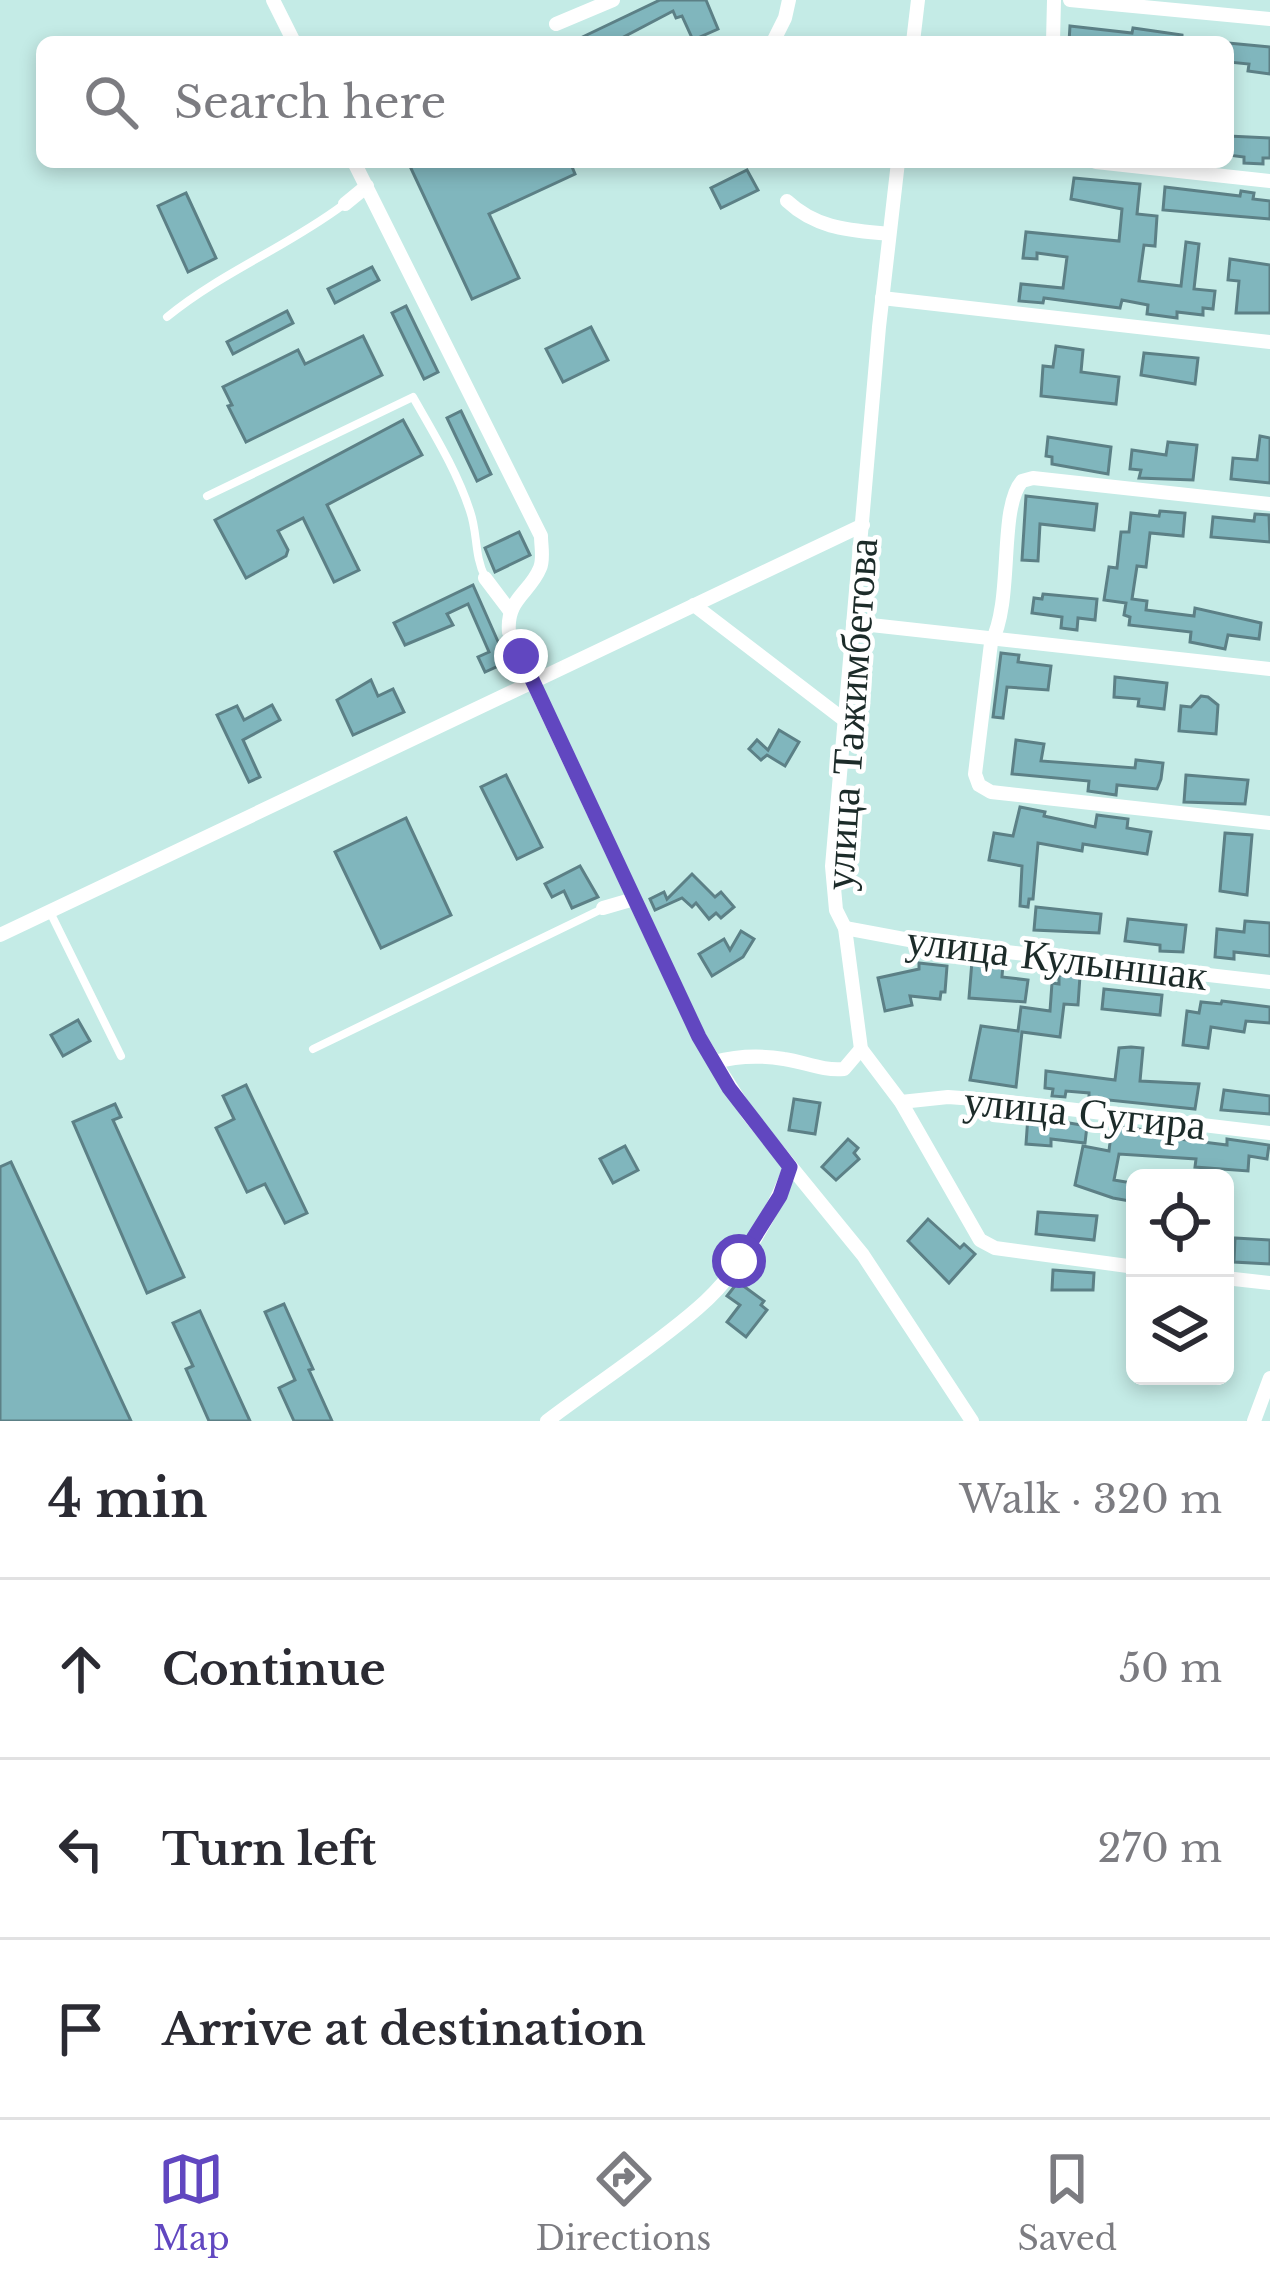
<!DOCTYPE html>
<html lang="en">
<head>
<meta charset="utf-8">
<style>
	body { margin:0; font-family:"Libre Baskerville",serif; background:#f7f7f7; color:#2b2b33 }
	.controls { position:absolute; right:36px; bottom:36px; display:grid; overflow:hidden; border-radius:18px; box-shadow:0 6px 18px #0003 }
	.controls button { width:108px; height:108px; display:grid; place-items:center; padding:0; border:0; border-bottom:3px solid #e1e1e2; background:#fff; color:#2b2b33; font:60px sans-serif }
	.stop { position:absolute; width:36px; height:36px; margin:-27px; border:9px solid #6147c0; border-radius:50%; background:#fff }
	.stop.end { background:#6147c0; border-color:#fff; box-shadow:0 3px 12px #0008 }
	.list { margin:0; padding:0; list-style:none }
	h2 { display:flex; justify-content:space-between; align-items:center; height:156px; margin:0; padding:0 48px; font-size:51px }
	h2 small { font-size:39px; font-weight:400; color:#7c7c81 }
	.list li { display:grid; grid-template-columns:78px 1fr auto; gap:36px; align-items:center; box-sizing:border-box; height:180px; padding:0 48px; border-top:3px solid #e1e1e2 }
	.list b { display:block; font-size:45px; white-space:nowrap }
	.list em { font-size:39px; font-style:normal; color:#7c7c81 }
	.icon { flex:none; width:66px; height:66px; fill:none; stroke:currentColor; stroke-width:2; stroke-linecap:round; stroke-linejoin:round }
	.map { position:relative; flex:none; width:1270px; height:1421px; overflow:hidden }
	.search { position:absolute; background:#fff; box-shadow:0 6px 18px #0003; left:36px; right:36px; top:36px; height:132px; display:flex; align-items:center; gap:30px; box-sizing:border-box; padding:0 42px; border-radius:18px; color:#7c7c81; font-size:45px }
	.sheet { height:696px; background:#fff }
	nav { display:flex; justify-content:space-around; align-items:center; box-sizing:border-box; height:168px; border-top:3px solid #e1e1e2; background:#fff; font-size:33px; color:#7c7c81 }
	nav a { display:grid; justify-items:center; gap:6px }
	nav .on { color:#6147c0 }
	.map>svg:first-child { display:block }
	.building { fill:#80b6bd; stroke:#5c8086; stroke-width:3 }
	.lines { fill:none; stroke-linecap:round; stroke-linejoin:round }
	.lane { stroke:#fff; stroke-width:8 }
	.street { stroke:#fff; stroke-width:14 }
	.route { stroke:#6147c0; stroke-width:15 }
	.labels { text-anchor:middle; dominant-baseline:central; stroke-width:9; stroke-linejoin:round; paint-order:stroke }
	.street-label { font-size:42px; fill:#1c2b29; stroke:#fff }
</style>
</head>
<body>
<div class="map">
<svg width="1270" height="1421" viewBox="0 0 1270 1421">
	<rect width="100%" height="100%" fill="#c4ebe6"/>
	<!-- building -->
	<g class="building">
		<polygon points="660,0 706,0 718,29 693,40 682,16 676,18 673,11 614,42 572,42"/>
		<polygon points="1070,26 1132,33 1133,28 1182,35 1182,42 1069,42"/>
		<polygon points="1228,43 1270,47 1270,74 1248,71 1249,64 1228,62"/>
		<polygon points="1228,136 1270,138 1270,158 1263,158 1263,164 1244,163 1244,157 1228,155"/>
		<polygon points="408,162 465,162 467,166 475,162 570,162 575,174 489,214 519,278 472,299"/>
		<polygon points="747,170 758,190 721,208 711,188"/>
		<polygon points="1074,178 1140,184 1137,214 1157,216 1155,246 1144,245 1139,281 1181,286 1186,242 1199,244 1194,289 1215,291 1213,309 1203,308 1203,315 1177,312 1177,318 1147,314 1148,305 1122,300 1120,308 1044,298 1043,303 1019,301 1021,284 1063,288 1067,257 1037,253 1037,259 1023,258 1026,232 1119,241 1122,209 1071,199"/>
		<polygon points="1165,187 1240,196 1241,191 1254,193 1253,199 1270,201 1270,219 1163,210"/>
		<polygon points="186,193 216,258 188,272 158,206"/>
		<polygon points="1230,259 1270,265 1270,313 1236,313 1239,281 1228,280"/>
		<polygon points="372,267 379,280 335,303 328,289"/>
		<polygon points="406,306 438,372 424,379 392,313"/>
		<polygon points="287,311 293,323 233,354 227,342"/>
		<polygon points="591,327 608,360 563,382 546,349"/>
		<polygon points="363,336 382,375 246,442 228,406 232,405 223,387 298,350 305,364"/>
		<polygon points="1056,346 1083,350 1081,372 1119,377 1116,404 1041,396 1043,366 1053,367"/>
		<polygon points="1144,353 1198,358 1195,384 1141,375"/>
		<polygon points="461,411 491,474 477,481 447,418"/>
		<polygon points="403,420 422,455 327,505 359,570 334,582 303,518 278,531 288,550 286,556 246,578 215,520"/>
		<polygon points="1260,436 1270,438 1270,483 1231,479 1233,458 1257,460"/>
		<polygon points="1048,437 1111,447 1108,474 1052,464 1052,457 1046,456"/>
		<polygon points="1168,442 1197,445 1193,480 1139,478 1141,470 1130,469 1132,450 1166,455"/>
		<polygon points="1026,496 1097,504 1094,530 1040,524 1038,561 1022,560"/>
		<polygon points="1160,511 1185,513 1183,536 1150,533 1146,567 1137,566 1132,599 1147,601 1146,610 1194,616 1195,608 1261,623 1259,639 1228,635 1225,649 1190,642 1191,632 1129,625 1130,617 1124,615 1126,603 1104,600 1109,567 1117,568 1121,532 1129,532 1131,513 1159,516"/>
		<polygon points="1255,514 1269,515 1270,542 1211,537 1213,517 1254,521"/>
		<polygon points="519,532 530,555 495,572 485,548"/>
		<polygon points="473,585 507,662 485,672 478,657 489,652 468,604 447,614 453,625 405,645 394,623"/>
		<polygon points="1043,594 1097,599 1095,620 1078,618 1077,630 1061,628 1062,617 1032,613 1034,598 1042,599"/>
		<polygon points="1001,653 1019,655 1018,662 1051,666 1048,690 1007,687 1003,718 993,717"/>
		<polygon points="1115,677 1167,683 1164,709 1138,706 1139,699 1114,697"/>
		<polygon points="371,680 378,696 393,689 404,712 353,735 337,700"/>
		<polygon points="1201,696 1208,697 1218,705 1216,734 1179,731 1181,706 1191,707"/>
		<polygon points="272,705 280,720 243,740 260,777 249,782 217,715 237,706 244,720"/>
		<polygon points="779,730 799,742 785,766 767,755 761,760 749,749 757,740 768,750"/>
		<polygon points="1016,740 1044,744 1041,761 1135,768 1136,760 1163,763 1161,779 1157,789 1117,785 1116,795 1088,791 1089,781 1012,774"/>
		<polygon points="506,775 542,847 517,859 481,787"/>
		<polygon points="1186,775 1248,780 1245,804 1184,802"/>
		<polygon points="1020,807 1045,812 1044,816 1095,827 1097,815 1128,819 1127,828 1151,832 1147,854 1083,844 1082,851 1038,843 1033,899 1029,899 1028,907 1020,906 1022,866 989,860 994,833 1013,836"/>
		<polygon points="406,818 451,915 381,948 335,852"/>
		<polygon points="1225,833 1252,835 1247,895 1220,891"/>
		<polygon points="580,866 598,897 572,908 564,891 552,897 545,884"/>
		<polygon points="692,874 715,897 721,892 734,907 721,918 716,913 709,919 696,903 692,907 682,898 655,910 650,899 664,892 667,899"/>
		<polygon points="1036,907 1101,914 1099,933 1034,930"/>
		<polygon points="1128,919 1186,925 1183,952 1160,951 1160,945 1125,941"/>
		<polygon points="1245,921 1270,923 1270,956 1234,952 1234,959 1215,957 1217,929 1244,932"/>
		<polygon points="741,931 754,939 743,957 712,976 699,954 724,939 730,950"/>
		<polygon points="972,961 1003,964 1002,977 1028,980 1025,1002 969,998"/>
		<polygon points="919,963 947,966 945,992 941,992 940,999 910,996 912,1005 885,1011 878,978 919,969"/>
		<polygon points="1059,975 1080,976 1078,1005 1064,1004 1060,1037 1022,1032 1016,1087 970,1080 981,1026 1018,1031 1021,1007 1050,1011 1052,983 1059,984"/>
		<polygon points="1104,989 1162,995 1160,1015 1102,1009"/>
		<polygon points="1222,1001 1270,1007 1270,1023 1246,1021 1244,1032 1211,1027 1208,1048 1183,1045 1187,1011 1199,1013 1201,1002 1221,1004"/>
		<polygon points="78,1020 90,1041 63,1056 51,1035"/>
		<polygon points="1131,1047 1143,1048 1140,1081 1199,1084 1195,1109 1089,1098 1089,1093 1066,1091 1065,1097 1052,1096 1053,1089 1045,1088 1046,1071 1115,1080 1119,1048"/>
		<polygon points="246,1085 307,1213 285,1223 265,1184 247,1192 216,1128 234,1119 223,1096"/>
		<polygon points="1224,1090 1270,1096 1270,1114 1221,1110"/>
		<polygon points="794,1099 820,1103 815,1134 789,1130"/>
		<polygon points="115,1104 121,1117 113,1120 184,1277 147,1293 73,1122"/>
		<polygon points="1028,1116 1087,1126 1085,1143 1051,1139 1051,1146 1026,1144"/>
		<polygon points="1112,1126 1180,1134 1179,1139 1227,1145 1227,1139 1269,1145 1267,1159 1249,1156 1248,1171 1195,1167 1196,1159 1119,1154 1114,1180 1132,1183 1135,1202 1113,1198 1075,1185 1083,1146 1109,1151"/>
		<polygon points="848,1139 858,1148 854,1153 859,1159 836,1180 822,1167"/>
		<polygon points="625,1146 638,1170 613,1183 600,1159"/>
		<polygon points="11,1162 131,1421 0,1421 0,1167"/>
		<polygon points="1038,1212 1097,1216 1094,1240 1036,1234"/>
		<polygon points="928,1219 960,1248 964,1244 975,1254 949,1283 908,1241"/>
		<polygon points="1235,1238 1270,1240 1270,1264 1234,1262"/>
		<polygon points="1053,1270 1094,1273 1093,1290 1052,1290"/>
		<polygon points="738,1282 764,1301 761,1305 767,1310 746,1337 727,1322 740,1305 727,1296"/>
		<polygon points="284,1304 313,1369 309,1370 332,1421 294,1421 279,1388 295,1380 265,1312"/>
		<polygon points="200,1311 250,1421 209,1421 186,1369 193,1366 173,1323"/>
	</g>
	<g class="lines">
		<!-- lane -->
		<g class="lane">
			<path d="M 167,317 C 222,272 287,247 343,205"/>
			<path d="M 207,496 L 413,397 C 434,434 457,471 470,511 C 478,534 474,555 485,577"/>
			<polyline points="50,912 121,1056"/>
			<polyline points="313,1049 602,909"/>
		</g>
		<!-- street -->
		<g class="street">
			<polyline points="273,0 294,42"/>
			<polyline points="1070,0 1270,19"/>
			<polyline points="556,24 613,0"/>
			<polyline points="773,42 785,18 789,0"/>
			<polyline points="913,42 918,0"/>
			<polyline points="1053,42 1054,0"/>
			<path d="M 354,162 L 541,536 C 541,546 544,559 540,568 C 530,593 506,599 509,632 L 699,1037 L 748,1114 L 863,1255 L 972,1421"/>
			<polyline points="898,162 879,327 832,866 836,910 845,928 861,1049 901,1102 980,1240 995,1248 1135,1267"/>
			<polyline points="1096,162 1270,181"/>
			<path d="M 787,201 C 817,229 850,230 889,234"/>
			<polyline points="345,204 367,186"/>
			<polyline points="882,298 1270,342"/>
			<path d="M 1270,504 L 1033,478 L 1022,481 C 998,509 1014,600 991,643 L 975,774 L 979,785 L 991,792 L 1270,823"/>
			<polyline points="485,578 510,611"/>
			<polyline points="694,605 843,719"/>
			<polyline points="853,623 1270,669"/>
			<polyline points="603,908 634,899"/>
			<polyline points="845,928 920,942 1270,982"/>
			<polyline points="0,935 863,525"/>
			<path d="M 714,1062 C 737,1056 760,1055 784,1059 C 805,1062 822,1071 844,1069 L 861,1049"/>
			<polyline points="901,1102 948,1097 1001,1101 1270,1133"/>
			<polyline points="1225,1278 1270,1283"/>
			<path d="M 547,1421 C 597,1383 651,1349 698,1308 C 738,1274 772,1216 790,1167"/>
			<polyline points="1254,1421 1270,1378"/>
		</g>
	</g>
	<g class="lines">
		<!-- route -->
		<polyline class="route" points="521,656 699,1037 729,1088 790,1167 780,1196 739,1261"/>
	</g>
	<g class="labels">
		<!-- street labels -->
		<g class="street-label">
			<text transform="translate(850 714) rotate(-86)">улица Тажимбетова</text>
			<text transform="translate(1057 957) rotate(7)">улица Кулыншак</text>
			<text transform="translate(1085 1112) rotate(6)">улица Сугира</text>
		</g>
	</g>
</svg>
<div class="controls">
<button><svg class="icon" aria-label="locate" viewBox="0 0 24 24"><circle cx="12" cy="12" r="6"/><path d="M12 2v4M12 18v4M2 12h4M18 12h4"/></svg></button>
<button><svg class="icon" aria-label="layers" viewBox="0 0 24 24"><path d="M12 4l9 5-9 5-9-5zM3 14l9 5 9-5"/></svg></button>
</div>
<div class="stop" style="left:739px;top:1261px"></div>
<div class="stop end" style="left:521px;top:656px"></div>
<div class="search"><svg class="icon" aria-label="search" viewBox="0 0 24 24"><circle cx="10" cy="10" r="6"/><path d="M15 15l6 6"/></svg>Search here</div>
</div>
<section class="sheet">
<h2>4 min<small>Walk · 320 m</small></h2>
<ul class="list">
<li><svg class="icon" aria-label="ahead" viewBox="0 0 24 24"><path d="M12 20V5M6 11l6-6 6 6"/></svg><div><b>Continue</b></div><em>50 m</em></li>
<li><svg class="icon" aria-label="left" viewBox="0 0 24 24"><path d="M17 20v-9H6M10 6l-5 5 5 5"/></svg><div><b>Turn left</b></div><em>270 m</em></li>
<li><svg class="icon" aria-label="arrive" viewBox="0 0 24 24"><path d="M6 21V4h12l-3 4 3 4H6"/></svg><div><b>Arrive at destination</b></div></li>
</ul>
</section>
<nav>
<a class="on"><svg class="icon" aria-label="map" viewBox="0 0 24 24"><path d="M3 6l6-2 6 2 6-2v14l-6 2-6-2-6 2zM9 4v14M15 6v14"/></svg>Map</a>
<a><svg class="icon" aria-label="directions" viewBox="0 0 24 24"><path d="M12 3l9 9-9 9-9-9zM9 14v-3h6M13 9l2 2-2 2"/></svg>Directions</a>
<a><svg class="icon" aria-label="saved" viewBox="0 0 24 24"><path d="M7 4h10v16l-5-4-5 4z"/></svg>Saved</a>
</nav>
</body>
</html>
